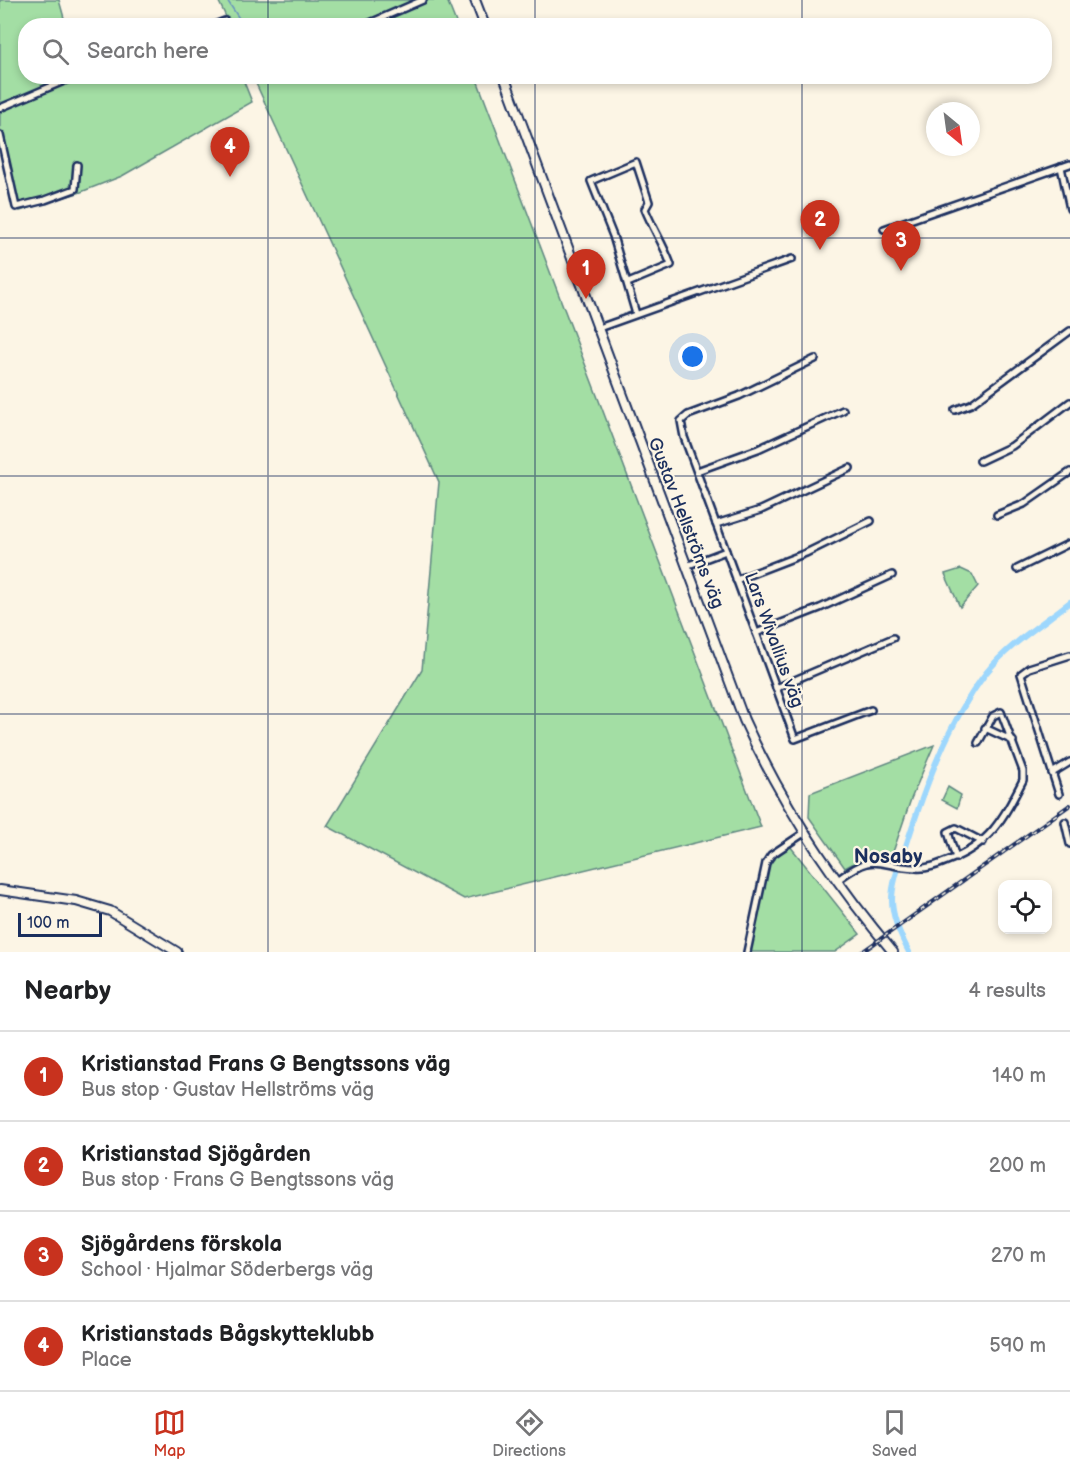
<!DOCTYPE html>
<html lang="en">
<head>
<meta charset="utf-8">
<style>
	body { margin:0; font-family:"Balsamiq Sans",sans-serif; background:#f6f6f6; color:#202124 }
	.controls { position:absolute; right:18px; bottom:18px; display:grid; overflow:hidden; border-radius:12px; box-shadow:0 3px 9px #0003 }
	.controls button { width:54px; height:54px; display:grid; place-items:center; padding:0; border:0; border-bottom:2px solid #e0e0e0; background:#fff; color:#202124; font:30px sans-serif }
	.compass { position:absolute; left:926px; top:102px; width:54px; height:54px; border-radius:50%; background:#fff; box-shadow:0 3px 9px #0003; rotate:151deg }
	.scale { position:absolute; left:18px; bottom:15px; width:84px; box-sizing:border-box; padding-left:6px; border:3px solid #1b2f5e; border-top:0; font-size:16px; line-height:21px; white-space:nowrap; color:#1b2f5e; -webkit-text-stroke:4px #fcf5e5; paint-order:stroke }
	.you { position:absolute; left:693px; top:357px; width:21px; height:21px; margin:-15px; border:4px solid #fff; border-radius:50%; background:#1a73e8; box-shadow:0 0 0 9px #1a73e833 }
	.badge { display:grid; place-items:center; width:39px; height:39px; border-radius:50%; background:#c8321e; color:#fff; font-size:20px; font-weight:700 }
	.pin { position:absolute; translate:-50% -50px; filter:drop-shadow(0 2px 3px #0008) }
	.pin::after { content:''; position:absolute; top:32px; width:21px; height:18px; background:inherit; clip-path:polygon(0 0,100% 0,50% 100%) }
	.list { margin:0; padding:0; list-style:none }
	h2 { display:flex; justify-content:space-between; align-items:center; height:78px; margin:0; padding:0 24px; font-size:26px }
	h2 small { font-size:20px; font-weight:400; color:#757577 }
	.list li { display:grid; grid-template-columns:39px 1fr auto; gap:18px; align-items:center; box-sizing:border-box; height:90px; padding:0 24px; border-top:2px solid #e0e0e0 }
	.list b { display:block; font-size:22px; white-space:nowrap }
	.list p { margin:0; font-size:20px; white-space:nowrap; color:#757577 }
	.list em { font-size:20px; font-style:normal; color:#757577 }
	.icon { flex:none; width:33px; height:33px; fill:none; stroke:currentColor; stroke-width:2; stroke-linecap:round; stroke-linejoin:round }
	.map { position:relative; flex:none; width:1070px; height:952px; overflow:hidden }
	.search { position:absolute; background:#fff; box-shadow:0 3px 9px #0003; left:18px; right:18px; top:18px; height:66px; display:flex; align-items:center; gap:15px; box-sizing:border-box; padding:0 21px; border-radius:24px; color:#757577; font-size:22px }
	.sheet { height:438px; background:#fff }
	nav { display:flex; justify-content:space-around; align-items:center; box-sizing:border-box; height:84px; border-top:2px solid #e0e0e0; background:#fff; font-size:16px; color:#757577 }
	nav a { display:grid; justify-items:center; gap:3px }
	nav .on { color:#c8321e }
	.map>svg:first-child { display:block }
	.green { fill:#a3dea4; stroke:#5f8681; stroke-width:1.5 }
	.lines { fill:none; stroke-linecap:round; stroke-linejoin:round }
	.stream { stroke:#6994bd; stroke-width:1.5 }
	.canal { stroke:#9dd7fd; stroke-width:6 }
	.street-casing { stroke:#1b2f5e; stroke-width:10 }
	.secondary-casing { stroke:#1b2f5e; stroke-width:12 }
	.street { stroke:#fcf5e5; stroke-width:5 }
	.secondary { stroke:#fcf5e5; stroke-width:8 }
	.rail-casing { stroke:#1b2f5e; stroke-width:4 }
	.rail { stroke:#fcf5e5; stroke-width:1.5; stroke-dasharray:4.5; stroke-linecap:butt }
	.grid { fill:none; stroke:#1b2f5e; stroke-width:1.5; stroke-opacity:0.55 }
	.labels { text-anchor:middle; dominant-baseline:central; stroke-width:4.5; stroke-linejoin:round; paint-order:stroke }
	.street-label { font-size:18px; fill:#1b2f5e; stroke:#fcf5e5 }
	.neighbourhood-label { font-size:20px; font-weight:bold; fill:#1b2f5e; stroke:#fcf5e5 }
</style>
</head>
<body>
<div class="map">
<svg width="1070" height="952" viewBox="0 0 1070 952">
	<rect width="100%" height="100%" fill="#fcf5e5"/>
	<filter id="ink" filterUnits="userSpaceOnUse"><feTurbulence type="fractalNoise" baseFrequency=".0167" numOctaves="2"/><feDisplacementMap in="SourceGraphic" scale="12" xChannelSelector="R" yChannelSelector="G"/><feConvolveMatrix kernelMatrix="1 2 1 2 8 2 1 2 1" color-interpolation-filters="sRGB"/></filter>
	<g filter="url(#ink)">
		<!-- green -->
		<g class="green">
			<polygon points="0,0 59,0 66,25 26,26 26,76 79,76 80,79 86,76 242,77 252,102 122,176 81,192 20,211 7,150 0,152"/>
			<polygon points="218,0 447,0 457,25 230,25"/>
			<polygon points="253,77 476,77 761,827 464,899 327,826 422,670 439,482"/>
			<polygon points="961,569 972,574 978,586 960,607 945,574"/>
			<path d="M 934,745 L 911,799 L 890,861 C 872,857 861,858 845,868 L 809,817 L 810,793 Z"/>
			<polygon points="948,787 961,795 957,808 942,800"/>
			<polygon points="790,846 860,934 835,952 750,952 768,864"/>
		</g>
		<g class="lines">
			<!-- stream -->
			<polyline class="stream" points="227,0 244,26"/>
			<!-- canal -->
			<path class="canal" d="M 909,952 C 901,937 892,918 892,900 C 892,881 901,861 907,843 C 926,784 948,723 986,673 C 1008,645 1042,624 1070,602"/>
			<!-- street casing -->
			<g class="street-casing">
				<g id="street">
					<polyline points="212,26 225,21 227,26"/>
					<polyline points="363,26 423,0"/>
					<polyline points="0,108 76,76"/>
					<polyline points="0,135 16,207 45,200 75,189 77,165"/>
					<polyline points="1061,167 1070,209"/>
					<polyline points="884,229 1070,164"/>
					<path d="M 628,283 L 671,265 C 664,245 653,229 645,209 L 649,202 L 636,162 L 591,181 L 613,236 L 636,314"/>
					<polyline points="596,329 792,259"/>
					<polyline points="955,410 971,404 1070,331"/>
					<polyline points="980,461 1012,446 1070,402"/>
					<polyline points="697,471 758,449 843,410"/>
					<polyline points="997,515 1024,504 1070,472"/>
					<polyline points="716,524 761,510 850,468"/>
					<polyline points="726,551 795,739 871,710"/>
					<polyline points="686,566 726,551 684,437 681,421 688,415 739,396 815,359"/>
					<polyline points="1017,569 1070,543"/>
					<polyline points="736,580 806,553 871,521"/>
					<polyline points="756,633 820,608 892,575"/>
					<polyline points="776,688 893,638"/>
					<polyline points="985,728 1013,741"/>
					<polyline points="1052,773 1070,762"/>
					<polyline points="1059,794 1021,674 1029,668 1070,655"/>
					<polyline points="1065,822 1070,844"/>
					<polyline points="956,858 948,832 956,828 983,842"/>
					<path d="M 839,879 C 878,850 875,867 916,868 C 927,869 937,865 947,861 C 990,845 1003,819 1023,780 L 1023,771 L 1001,712 L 993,716 L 978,743"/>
					<polyline points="747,952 766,863 771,855 804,833"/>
				</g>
			</g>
			<!-- secondary casing -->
			<g class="secondary-casing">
				<g id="secondary">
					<polyline points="475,0 485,26"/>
					<path d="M 504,76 L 744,720 C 782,804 834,882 893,952"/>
					<polyline points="0,890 76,901 110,911 177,952"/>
				</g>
			</g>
			<!-- street -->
			<use href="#street" class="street"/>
			<!-- secondary -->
			<use href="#secondary" class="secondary"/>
			<!-- rail casing -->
			<g class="rail-casing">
				<polyline id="rail" points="862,952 1070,805"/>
			</g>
			<!-- rail -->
			<use href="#rail" class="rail"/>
		</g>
	</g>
	<!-- grid -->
	<path class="grid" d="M 268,0 L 268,26M 535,0 L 535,26M 802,0 L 802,26M 268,76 L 268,952M 535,76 L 535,952M 802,76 L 802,952M 0,238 L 1070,238M 0,476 L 1070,476M 0,714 L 1070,714"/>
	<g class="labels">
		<!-- street labels -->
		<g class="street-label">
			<text transform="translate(686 523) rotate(69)">Gustav Hellströms väg</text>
			<text transform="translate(774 640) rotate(70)">Lars Wivallius väg</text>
		</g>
		<!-- neighbourhood labels -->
		<g class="neighbourhood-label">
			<text x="888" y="857">Nosaby</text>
		</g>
	</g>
</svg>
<div class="controls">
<button><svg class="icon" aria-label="locate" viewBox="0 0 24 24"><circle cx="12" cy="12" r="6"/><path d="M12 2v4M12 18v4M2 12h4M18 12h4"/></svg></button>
</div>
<svg class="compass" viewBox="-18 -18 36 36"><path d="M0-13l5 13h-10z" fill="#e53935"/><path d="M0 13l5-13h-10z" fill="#757577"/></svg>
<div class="scale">100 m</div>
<div class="you"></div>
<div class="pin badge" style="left:586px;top:299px">1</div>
<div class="pin badge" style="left:820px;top:250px">2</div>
<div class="pin badge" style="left:901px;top:271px">3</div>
<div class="pin badge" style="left:230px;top:177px">4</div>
<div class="search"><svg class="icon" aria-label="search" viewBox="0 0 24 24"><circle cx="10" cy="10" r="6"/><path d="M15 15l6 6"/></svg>Search here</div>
</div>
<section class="sheet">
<h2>Nearby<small>4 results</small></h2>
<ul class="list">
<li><span class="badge">1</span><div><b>Kristianstad Frans G Bengtssons väg</b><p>Bus stop · Gustav Hellströms väg</p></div><em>140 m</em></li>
<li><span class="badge">2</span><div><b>Kristianstad Sjögården</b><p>Bus stop · Frans G Bengtssons väg</p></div><em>200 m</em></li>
<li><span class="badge">3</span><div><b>Sjögårdens förskola</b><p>School · Hjalmar Söderbergs väg</p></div><em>270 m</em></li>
<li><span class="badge">4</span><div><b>Kristianstads Bågskytteklubb</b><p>Place</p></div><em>590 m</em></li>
</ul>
</section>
<nav>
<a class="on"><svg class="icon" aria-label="map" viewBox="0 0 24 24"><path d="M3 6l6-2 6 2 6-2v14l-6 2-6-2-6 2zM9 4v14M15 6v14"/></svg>Map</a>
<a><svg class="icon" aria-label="directions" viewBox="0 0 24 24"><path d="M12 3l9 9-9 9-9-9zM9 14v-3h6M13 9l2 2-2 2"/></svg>Directions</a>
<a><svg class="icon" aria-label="saved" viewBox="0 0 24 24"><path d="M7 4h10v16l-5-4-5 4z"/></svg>Saved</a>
</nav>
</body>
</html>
